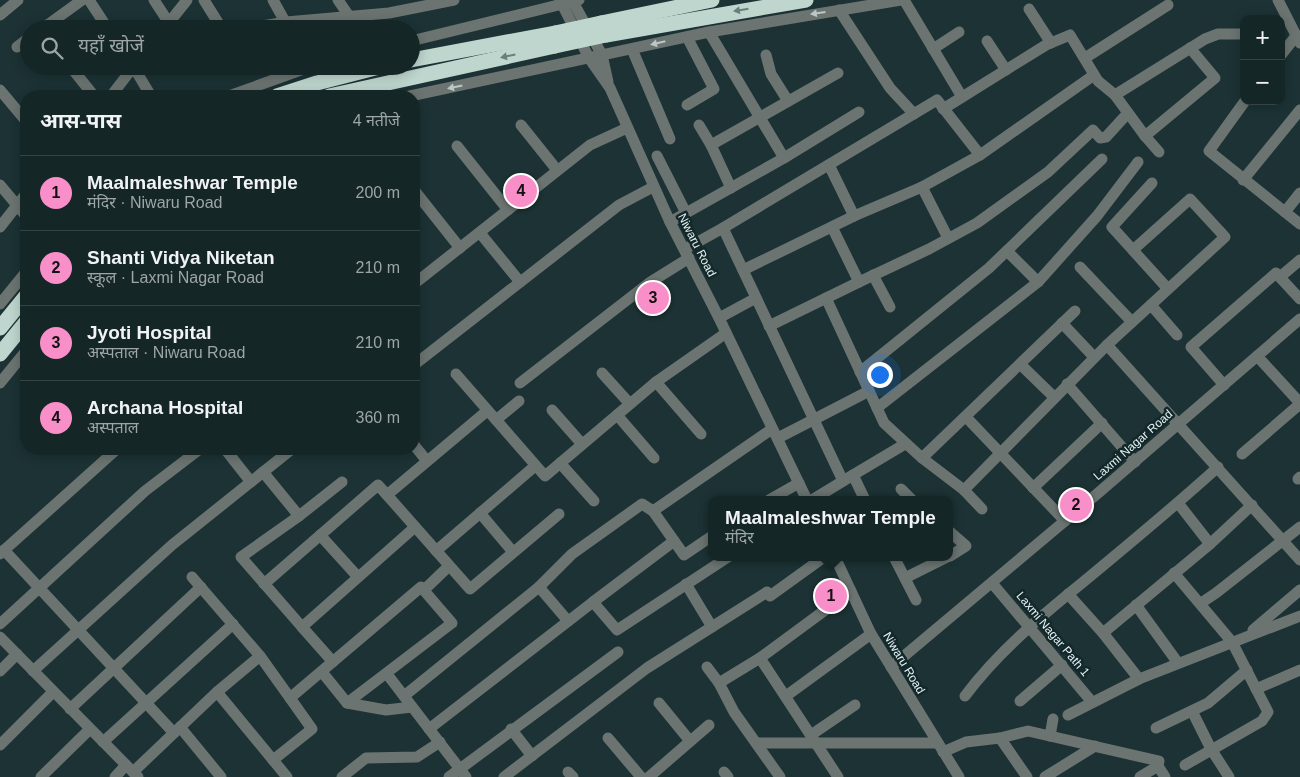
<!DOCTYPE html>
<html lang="hi">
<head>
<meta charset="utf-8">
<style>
	body { margin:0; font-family:Helvetica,"Noto Sans Devanagari",sans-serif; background:#1e2e2f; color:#f1f3f6 }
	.controls { position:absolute; right:15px; top:15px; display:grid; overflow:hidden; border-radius:10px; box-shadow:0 2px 12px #0003 }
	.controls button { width:45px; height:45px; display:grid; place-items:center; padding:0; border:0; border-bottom:1px solid #344344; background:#152627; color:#f1f3f6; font:25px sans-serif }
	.you { position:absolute; left:879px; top:374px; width:18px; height:18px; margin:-12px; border:4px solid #fff; border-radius:50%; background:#1a73e8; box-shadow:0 0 0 8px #1a73e833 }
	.badge { display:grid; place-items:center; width:32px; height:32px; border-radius:50%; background:#f98fc9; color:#111; font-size:16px; font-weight:700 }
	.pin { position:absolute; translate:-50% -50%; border:2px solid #fff; box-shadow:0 1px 5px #0006 }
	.popup { position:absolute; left:708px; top:496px; width:245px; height:65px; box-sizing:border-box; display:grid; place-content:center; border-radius:10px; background:#152627; filter:drop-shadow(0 1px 4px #0005); font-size:16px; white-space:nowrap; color:#9da5a7 }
	.popup b { font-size:19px; color:#f1f3f6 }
	.popup::after { content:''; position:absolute; left:50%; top:100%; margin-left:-10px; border:10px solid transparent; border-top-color:#152627 }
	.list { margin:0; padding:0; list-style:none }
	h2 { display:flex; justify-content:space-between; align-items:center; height:65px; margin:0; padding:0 20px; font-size:21px }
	h2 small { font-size:16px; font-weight:400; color:#9da5a7 }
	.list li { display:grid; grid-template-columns:32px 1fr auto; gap:15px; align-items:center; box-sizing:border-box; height:75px; padding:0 20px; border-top:1px solid #344344 }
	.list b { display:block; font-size:19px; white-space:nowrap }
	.list p { margin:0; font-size:16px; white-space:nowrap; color:#9da5a7 }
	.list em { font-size:16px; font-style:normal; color:#9da5a7 }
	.icon { flex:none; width:28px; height:28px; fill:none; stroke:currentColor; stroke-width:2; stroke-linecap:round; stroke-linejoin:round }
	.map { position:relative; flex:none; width:1300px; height:777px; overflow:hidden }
	.search { position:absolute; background:#152627; box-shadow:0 2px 12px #0003; left:20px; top:20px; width:400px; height:55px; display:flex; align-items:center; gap:12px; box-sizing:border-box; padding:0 18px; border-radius:28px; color:#9da5a7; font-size:19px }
	.panel { position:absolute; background:#152627; box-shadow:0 2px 12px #0003; left:20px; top:90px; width:400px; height:365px; border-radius:20px }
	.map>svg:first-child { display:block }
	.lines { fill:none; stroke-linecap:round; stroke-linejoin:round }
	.minor { stroke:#6b7471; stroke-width:11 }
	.highway { stroke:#bed6ce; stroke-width:15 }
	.highway-bridge { stroke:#bed6ce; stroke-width:15 }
	.oneway { fill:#687f7c }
	.oneway2 { fill:#bbc7c6 }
	.labels { text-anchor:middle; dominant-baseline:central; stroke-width:5; stroke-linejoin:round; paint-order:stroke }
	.street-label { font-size:12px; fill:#e6f3f4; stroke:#13282a }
</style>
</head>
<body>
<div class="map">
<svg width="1300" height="777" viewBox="0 0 1300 777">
	<rect width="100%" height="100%" fill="#1c3234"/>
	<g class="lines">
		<!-- minor -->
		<g class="minor">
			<polyline points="89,0 108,29"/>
			<polyline points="154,0 169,23"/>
			<polyline points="204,0 222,29"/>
			<polyline points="273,0 288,27"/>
			<polyline points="338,0 349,16"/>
			<polyline points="560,0 589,58 610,88 670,222 719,318 807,500"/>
			<polyline points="572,0 602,55 608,82"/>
			<polyline points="904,0 962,97"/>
			<polyline points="1278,0 1300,43"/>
			<polyline points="1029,9 1051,43"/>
			<polyline points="839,10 890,88 914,114"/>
			<polyline points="0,15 18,0"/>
			<polyline points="42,29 82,0"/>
			<polyline points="164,29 187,0"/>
			<polyline points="244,29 286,22 389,13 454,0"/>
			<polyline points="709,32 784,158"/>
			<polyline points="687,37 714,89 687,105"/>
			<polyline points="411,41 579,0"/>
			<polyline points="987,41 1006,70"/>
			<polyline points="17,47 29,38"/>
			<polyline points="632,49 670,139"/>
			<polyline points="933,49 959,32"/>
			<polyline points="766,55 771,74 788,101"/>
			<polyline points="1281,55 1296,36"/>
			<polyline points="1085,58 1168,5"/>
			<polyline points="70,66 94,96"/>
			<polyline points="133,66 151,96"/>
			<polyline points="0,90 26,121"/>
			<polyline points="1115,95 1205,39 1218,34 1244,34"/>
			<polyline points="111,96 134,66"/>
			<polyline points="229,96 312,66"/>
			<polyline points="410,96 709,32 901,0"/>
			<polyline points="1245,101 1209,151 1285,212"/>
			<polyline points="943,109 1046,45 1070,35 1098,81 1115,95 1145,136 1215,78 1190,48"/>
			<polyline points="521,125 557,170"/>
			<polyline points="699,125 711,145 731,188"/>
			<polyline points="1145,136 1159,152"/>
			<polyline points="711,145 838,73"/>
			<polyline points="457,146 508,210"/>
			<polyline points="657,156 686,213"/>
			<polyline points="829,165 854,216"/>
			<polyline points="1243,180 1300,110"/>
			<polyline points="1152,183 1112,227 1168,289"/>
			<polyline points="0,185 26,216"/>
			<polyline points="922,187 948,238"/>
			<polyline points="414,190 460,248"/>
			<polyline points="1300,193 1285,212 1300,224"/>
			<polyline points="670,222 784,158 859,112"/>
			<polyline points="0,227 26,194"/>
			<polyline points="832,227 859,282 929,249 977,223 1048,172 1093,130 1100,138 1106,137 1127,114"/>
			<polyline points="723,228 937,100 980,155"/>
			<polyline points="480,233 520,282"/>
			<polyline points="685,249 723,228 843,481"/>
			<polyline points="1080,267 1132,322"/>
			<polyline points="743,270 854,216 922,187 980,155 1094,75"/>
			<polyline points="873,275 890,307"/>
			<polyline points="1280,277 1300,260"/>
			<polyline points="1038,282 1097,216 1138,162"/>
			<polyline points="414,284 590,145 627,128"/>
			<polyline points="826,298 884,423 922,458 964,490 982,509"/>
			<polyline points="0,304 26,272"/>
			<polyline points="1151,305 1177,335"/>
			<polyline points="719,318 756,298"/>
			<polyline points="1062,323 1094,357"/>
			<polyline points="769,326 859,282"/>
			<polyline points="1107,345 1300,560"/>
			<polyline points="1257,356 1300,403"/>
			<polyline points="1020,364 1054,397"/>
			<polyline points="414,365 619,205 653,187"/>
			<polyline points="860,372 989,268 1102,159"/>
			<polyline points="602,373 630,404"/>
			<polyline points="456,374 545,476 656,382 726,333"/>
			<polyline points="656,382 701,434"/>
			<polyline points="0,383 26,351"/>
			<polyline points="520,383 649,283 689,258"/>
			<polyline points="1067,384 1135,462"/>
			<polyline points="1224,385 1191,347 1276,273 1300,299"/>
			<polyline points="877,408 1038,282 1007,251"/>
			<polyline points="552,410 582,444"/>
			<polyline points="487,411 387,495 470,589 559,514"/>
			<polyline points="617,415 654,458"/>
			<polyline points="966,417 1065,521"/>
			<polyline points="496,420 519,401"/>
			<polyline points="778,438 869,391"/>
			<polyline points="414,445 427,461"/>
			<polyline points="225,449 251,482"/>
			<polyline points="1242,454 1300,404"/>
			<polyline points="922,458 1075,311"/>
			<polyline points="560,463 594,501"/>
			<polyline points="263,472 299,516 241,557 302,627 415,527"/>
			<polyline points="853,475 905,444"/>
			<polyline points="1298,479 1300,477"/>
			<polyline points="1033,488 1102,423"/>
			<polyline points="901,489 912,500"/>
			<polyline points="964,490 1107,345 1225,237 1190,199 1133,250"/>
			<polyline points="769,500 799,483"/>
			<polyline points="812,500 853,475 865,500"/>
			<polyline points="1178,503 1210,544"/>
			<polyline points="480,513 513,552"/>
			<polyline points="299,516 342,482"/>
			<polyline points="950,532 966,546 950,556"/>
			<polyline points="320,535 358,577"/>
			<polyline points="712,536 684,555 653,511 772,429"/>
			<polyline points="4,550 174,733"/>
			<polyline points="436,551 535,466"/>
			<polyline points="0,554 117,449"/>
			<polyline points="835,557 871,634 959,777"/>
			<polyline points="894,557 916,600"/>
			<polyline points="1174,573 1232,642 1268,712 1262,721 1185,765"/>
			<polyline points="192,577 260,656 290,698 421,587 452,623 347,703 322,672"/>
			<polyline points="905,578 947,557"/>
			<polyline points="992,583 1092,702"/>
			<polyline points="264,584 378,485 387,495"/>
			<polyline points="686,584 712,627"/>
			<polyline points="539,587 568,621"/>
			<polyline points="424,590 449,566"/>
			<polyline points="1068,594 1103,633 1139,679"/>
			<polyline points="593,602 674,541"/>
			<polyline points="1201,603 1216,593 1300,527"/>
			<polyline points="1136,605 1178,663"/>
			<polyline points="0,624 145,491 200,449"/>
			<polyline points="302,627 333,662"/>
			<polyline points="1253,630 1300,590"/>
			<polyline points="1103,633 1210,544 1252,505"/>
			<polyline points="0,637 133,772"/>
			<polyline points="760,658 851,591"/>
			<polyline points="707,667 719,683"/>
			<polyline points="891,667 1097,494 1300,319"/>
			<polyline points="0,671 17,654"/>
			<polyline points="33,671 172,545 292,449"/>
			<polyline points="387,674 466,777"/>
			<polyline points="1256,689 1300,670"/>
			<polyline points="217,692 260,656"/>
			<polyline points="404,696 539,587 572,554 642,504 653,511"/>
			<polyline points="786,696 871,634"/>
			<path d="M 965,696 C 998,652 1040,617 1082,583 C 1128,545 1174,507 1218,467"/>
			<polyline points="1020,701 1062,665"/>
			<polyline points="347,703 386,710 412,707"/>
			<polyline points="659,703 690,741"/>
			<polyline points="70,709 201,587"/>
			<polyline points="1192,711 1211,749 1229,777"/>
			<polyline points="1068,715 1139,679 1300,616"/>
			<polyline points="180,727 221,777"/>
			<polyline points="1156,728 1208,703 1247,670"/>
			<polyline points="429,729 593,602 617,630 728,557"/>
			<polyline points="511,729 532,756"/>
			<polyline points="811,735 855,705"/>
			<polyline points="1050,736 1053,719"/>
			<polyline points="608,738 641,777"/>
			<polyline points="1000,738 1028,731 1159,761 1158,766 1165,777"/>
			<polyline points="103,742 233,624"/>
			<polyline points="757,743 937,743"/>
			<polyline points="0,745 53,692"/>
			<polyline points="943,752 966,742 1000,738 1027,777"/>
			<polyline points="273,760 312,729 290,698"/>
			<polyline points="568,772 573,777"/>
			<polyline points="724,772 728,777"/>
			<polyline points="41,777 90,729"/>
			<polyline points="115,777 126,765"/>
			<polyline points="138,777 133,772 217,692 287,777"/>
			<polyline points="342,777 366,758 417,757 440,742"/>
			<polyline points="449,777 618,652"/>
			<polyline points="504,777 647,668 767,592 770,596 824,557"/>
			<polyline points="649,777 709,725"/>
			<polyline points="780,777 734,712 719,683 760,658 838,777"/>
			<polyline points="1045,777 1095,746"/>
			<polyline points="1140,777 1158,766"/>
		</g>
		<!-- highway -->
		<g class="highway">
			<polyline points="601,23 712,0"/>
			<polyline points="606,35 806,0"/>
			<polyline points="411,60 555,33"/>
			<polyline points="277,96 317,83 383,66"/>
			<polyline points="329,96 555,46"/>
			<polyline points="0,328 26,296"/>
			<polyline points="0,354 26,322"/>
		</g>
		<!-- highway-bridge -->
		<g class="highway-bridge">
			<polyline points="555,33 601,23"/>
			<polyline points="555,46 606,35"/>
		</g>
	</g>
	<!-- one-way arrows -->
	<defs><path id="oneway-solid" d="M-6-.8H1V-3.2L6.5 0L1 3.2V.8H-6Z" transform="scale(1.25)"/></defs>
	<g class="oneway">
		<use href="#oneway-solid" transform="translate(741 10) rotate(171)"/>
		<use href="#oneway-solid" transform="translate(508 56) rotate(168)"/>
	</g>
	<g class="oneway2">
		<use href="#oneway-solid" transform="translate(818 13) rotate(172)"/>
		<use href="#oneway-solid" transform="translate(658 43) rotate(167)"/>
		<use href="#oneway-solid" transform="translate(455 87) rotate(168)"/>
	</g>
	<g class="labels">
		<!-- street labels -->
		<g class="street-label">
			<text transform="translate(697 245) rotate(63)">Niwaru Road</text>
			<text transform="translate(1133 445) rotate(-41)">Laxmi Nagar Road</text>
			<text transform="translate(1053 634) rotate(50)">Laxmi Nagar Path 1</text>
			<text transform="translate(904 663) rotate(59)">Niwaru Road</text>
		</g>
	</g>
</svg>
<div class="controls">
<button>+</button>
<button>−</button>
</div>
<div class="you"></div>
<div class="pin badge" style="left:831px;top:596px">1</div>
<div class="popup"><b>Maalmaleshwar Temple</b>मंदिर</div>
<div class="pin badge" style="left:1076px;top:505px">2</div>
<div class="pin badge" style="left:653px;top:298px">3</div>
<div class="pin badge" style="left:521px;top:191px">4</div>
<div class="search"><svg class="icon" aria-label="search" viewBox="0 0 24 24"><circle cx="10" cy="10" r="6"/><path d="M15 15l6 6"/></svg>यहाँ खोजें</div>
<section class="panel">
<h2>आस-पास<small>4 नतीजे</small></h2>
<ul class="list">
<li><span class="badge">1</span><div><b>Maalmaleshwar Temple</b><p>मंदिर · Niwaru Road</p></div><em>200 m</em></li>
<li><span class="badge">2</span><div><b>Shanti Vidya Niketan</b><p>स्कूल · Laxmi Nagar Road</p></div><em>210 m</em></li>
<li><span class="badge">3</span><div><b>Jyoti Hospital</b><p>अस्पताल · Niwaru Road</p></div><em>210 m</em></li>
<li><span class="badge">4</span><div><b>Archana Hospital</b><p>अस्पताल</p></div><em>360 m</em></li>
</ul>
</section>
</div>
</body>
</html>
